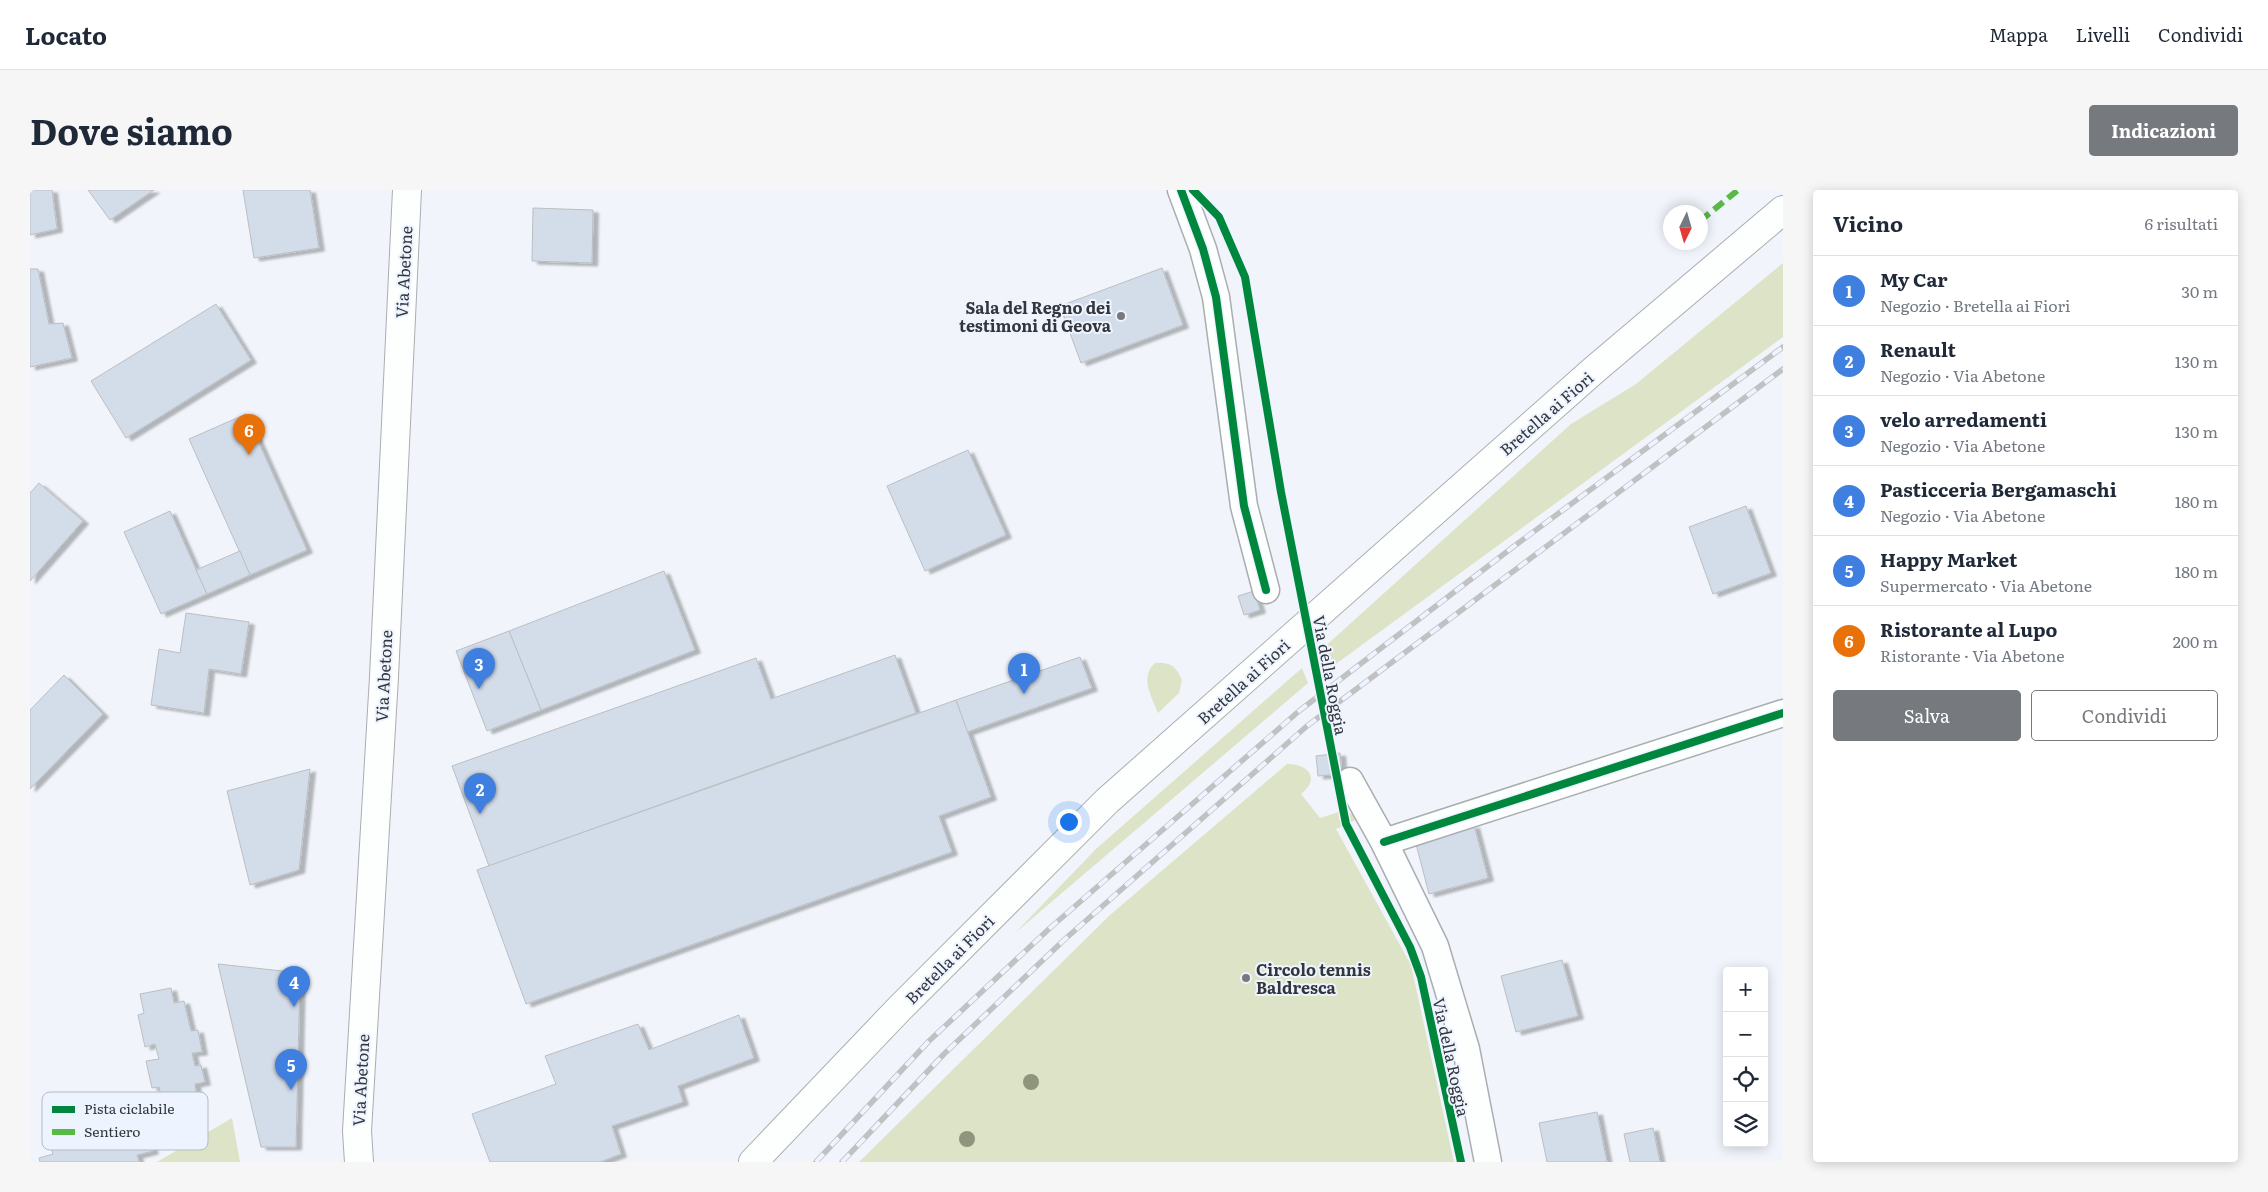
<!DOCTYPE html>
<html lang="it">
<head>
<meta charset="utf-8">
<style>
	body { margin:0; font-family:Literata,serif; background:#f6f6f7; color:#1f2937 }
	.controls { position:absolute; right:15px; bottom:15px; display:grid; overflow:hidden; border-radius:5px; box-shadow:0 2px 12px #0003 }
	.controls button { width:45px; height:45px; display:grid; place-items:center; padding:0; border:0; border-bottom:1px solid #e0e1e3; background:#fff; color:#1f2937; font:25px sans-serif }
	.compass { position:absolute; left:1633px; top:15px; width:45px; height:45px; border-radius:50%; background:#fff; box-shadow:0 2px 12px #0003; rotate:185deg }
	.you { position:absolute; left:1038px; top:631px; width:18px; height:18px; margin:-12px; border:4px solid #fff; border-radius:50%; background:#1a73e8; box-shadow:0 0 0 8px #1a73e833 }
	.badge { display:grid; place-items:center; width:32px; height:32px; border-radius:50%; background:#76797e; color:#fff; font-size:16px; font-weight:700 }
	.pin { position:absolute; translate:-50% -41px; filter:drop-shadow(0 1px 2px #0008) }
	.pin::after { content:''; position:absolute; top:26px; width:18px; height:15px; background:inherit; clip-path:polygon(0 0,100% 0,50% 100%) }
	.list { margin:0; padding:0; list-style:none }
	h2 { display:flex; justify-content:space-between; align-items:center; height:65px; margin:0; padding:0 20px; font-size:21px }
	h2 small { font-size:16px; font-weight:400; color:#747a83 }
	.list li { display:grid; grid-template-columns:32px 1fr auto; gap:15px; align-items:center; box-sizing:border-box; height:70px; padding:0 20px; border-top:1px solid #e0e1e3 }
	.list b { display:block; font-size:19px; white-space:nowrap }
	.list p { margin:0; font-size:16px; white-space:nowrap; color:#747a83 }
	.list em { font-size:16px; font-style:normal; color:#747a83 }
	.actions { display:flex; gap:10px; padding:15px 20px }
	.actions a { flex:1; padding:11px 0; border:1px solid #76797e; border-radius:5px; text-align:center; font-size:18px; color:#76797e }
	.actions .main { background:#76797e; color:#fff }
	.icon { flex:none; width:28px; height:28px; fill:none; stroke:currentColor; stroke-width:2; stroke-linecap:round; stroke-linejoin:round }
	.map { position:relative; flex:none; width:1753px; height:972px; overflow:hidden; border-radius:5px }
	header { display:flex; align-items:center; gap:30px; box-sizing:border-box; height:70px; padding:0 25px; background:#fff; border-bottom:1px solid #e0e1e3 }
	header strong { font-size:24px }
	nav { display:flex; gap:28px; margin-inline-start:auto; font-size:18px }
	.intro { display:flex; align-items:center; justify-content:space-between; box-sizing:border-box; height:120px; padding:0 30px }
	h1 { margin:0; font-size:35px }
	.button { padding:12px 22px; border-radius:5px; background:#76797e; color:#fff; font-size:18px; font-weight:700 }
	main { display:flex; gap:30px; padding:0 30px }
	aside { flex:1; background:#fff; border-radius:5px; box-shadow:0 2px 12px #0003 }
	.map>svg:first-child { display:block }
	.green { fill:#dce3c6 }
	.building { fill:#d3dce9; stroke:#bbbfc3; filter:url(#shadow) }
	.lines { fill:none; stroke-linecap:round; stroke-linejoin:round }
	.minor-casing { stroke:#aaadb1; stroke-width:29 }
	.secondary-casing { stroke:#aaadb1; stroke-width:30 }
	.primary-casing { stroke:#aaadb1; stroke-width:30 }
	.minor { stroke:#fdfefe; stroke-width:26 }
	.secondary { stroke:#fdfefe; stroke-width:28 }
	.primary { stroke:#fdfefe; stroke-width:28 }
	.rail-casing { stroke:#c1c1c3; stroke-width:5.5 }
	.rail { stroke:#edf4ff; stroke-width:4; stroke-dasharray:11; stroke-linecap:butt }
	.quiet { stroke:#58b947; stroke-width:6; stroke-dasharray:12 6; stroke-linecap:butt }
	.cycleway-casing { stroke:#edf4ff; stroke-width:11 }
	.cycleway { stroke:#00873e; stroke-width:8 }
	.tree { fill:#8f947c }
	.poi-dot { fill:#76797e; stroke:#edf4ff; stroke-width:2 }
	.labels { text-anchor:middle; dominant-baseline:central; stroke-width:4; stroke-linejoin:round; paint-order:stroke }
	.street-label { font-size:16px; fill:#33363a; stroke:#edf4ff }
	.poi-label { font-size:16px; font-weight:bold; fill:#33363a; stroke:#edf4ff; text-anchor:end }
	.key { fill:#edf4ff; stroke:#b5bbc4; stroke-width:1 }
	.key-label { font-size:14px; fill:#33363a }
</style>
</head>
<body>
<header>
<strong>Locato</strong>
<nav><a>Mappa</a><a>Livelli</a><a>Condividi</a></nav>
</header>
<div class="intro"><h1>Dove siamo</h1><a class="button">Indicazioni</a></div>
<main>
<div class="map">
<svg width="1753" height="972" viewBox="0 0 1753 972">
	<defs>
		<filter id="shadow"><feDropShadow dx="5.5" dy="3" stdDeviation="1" flood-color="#0004"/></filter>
	</defs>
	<rect width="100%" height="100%" fill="#f1f5fb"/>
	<!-- green -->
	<g class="green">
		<polygon points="1753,73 1753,147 1299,479 1290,461 1541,234 1606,194"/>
		<path d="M 1125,473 C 1140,472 1146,476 1152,490 L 1149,503 L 1128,523 C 1122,507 1109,487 1125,473 Z"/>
		<polygon points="1272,478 1278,493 984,744 1066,659"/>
		<path d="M 1257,574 C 1278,574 1291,588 1271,604 L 1290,628 L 1312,621 L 1322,624 L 1326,630 L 1306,639 L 1381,775 L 1424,972 L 829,972 L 1080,725 Z"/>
		<polygon points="202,928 210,972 127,972"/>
	</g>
	<!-- building -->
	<g class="building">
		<polygon points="0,0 22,0 27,39 0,45"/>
		<polygon points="58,0 124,0 80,30"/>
		<polygon points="213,0 280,0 289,58 224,68"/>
		<polygon points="503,18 563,20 562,73 502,71"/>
		<polygon points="1132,78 1153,135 1051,173 1030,116"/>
		<polygon points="0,79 8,79 19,134 33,133 42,168 0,177"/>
		<polygon points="186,114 221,170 96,248 61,191"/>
		<polygon points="216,224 277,360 220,385 159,249"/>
		<polygon points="938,260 976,345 895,381 857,296"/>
		<polygon points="9,293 53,331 0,391 0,303"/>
		<polygon points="1716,316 1741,383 1683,404 1659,337"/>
		<polygon points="140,321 177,404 131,424 94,342"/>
		<polygon points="210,361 220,385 177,404 166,380"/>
		<polygon points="634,381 665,460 511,520 479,441"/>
		<polygon points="1224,401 1230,420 1214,425 1208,406"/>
		<polygon points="156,423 219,432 211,484 179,479 174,523 121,515 129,459 150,463"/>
		<polygon points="479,441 511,520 457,541 426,461"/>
		<polygon points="865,465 886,523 459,676 422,576 726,468 741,509"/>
		<polygon points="1050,467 1062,498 937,542 926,510"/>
		<polygon points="34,485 73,524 0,599 0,520"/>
		<polygon points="926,510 961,607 909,626 922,662 496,814 447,680"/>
		<polygon points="1310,563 1312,584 1288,586 1286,566"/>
		<polygon points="280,579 269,680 220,695 197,601"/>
		<polygon points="1444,635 1458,688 1399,704 1385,650"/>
		<polygon points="1532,770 1548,826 1486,842 1471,786"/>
		<polygon points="188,774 270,783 266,957 231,957"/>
		<polygon points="141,798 144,813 154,811 161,841 168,840 172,862 162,863 165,876 171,875 175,892 165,894 167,908 133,915 129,897 122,898 116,871 129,869 125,854 115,857 108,825 114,823 110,804"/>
		<polygon points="709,825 724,868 648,896 653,912 582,936 591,964 570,972 460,972 442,924 526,894 515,866 608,834 619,860"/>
		<polygon points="97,920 99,930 113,926 123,961 107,965 109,972 10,972 9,968 23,964 18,947 50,938 52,946 66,942 62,929"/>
		<polygon points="1567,922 1577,972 1517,972 1509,933"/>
		<polygon points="1623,938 1630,972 1600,972 1594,944"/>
	</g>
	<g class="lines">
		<!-- minor casing -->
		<g class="minor-casing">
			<g id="minor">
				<polyline points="1151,0 1173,59 1186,107 1214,316 1236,400"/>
				<polyline points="1320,591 1354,652 1405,756 1436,859 1458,972"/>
				<polyline points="1354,652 1753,523"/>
			</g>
		</g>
		<!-- secondary casing -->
		<g class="secondary-casing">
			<polyline id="secondary" points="329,972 327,941 354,487 377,0"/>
		</g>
		<!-- primary casing -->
		<g class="primary-casing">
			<polyline id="primary" points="723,972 870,818 1077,611 1564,180 1753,20"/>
		</g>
		<!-- minor -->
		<use href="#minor" class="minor"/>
		<!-- secondary -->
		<use href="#secondary" class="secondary"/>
		<!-- primary -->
		<use href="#primary" class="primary"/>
		<!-- rail casing -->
		<g class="rail-casing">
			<g id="rail">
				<polyline points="786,972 899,851 1020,738 1269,521 1483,357 1753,157"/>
				<polyline points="812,972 914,864 1034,750 1277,536 1753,179"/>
			</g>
		</g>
		<!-- rail -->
		<use href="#rail" class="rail"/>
		<!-- quiet -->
		<polyline class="quiet" points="1670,31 1708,0"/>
		<!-- cycleway casing -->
		<g class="cycleway-casing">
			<g id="cycleway">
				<polyline points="1151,0 1173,59 1186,107 1214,316 1236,400"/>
				<polyline points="1163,0 1189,27 1215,87 1251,302 1316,634 1380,757 1391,787 1431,972"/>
				<polyline points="1354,652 1753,523"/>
			</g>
		</g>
		<!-- cycleway -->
		<use href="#cycleway" class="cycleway"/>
	</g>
	<!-- trees -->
	<g class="tree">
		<circle cx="1001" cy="892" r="8"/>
		<circle cx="937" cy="949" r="8"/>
	</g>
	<!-- markers -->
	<g class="poi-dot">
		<circle cx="1091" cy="126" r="5"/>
		<circle cx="1216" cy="788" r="5"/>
	</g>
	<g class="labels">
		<!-- street labels -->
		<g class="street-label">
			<text transform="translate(373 82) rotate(-87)">Via Abetone</text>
			<text transform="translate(1516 223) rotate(-41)">Bretella ai Fiori</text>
			<text transform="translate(1301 485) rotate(79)">Via della Roggia</text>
			<text transform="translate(353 486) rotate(-87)">Via Abetone</text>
			<text transform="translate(1213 491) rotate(-42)">Bretella ai Fiori</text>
			<text transform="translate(919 769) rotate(-45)">Bretella ai Fiori</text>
			<text transform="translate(1422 867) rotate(78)">Via della Roggia</text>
			<text transform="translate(330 890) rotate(-87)">Via Abetone</text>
		</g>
		<!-- poi labels -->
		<g class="poi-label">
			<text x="1081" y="117">Sala del Regno dei<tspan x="1081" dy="18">testimoni di Geova</tspan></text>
			<text x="1226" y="779" text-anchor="start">Circolo tennis<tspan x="1226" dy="18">Baldresca</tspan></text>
		</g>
	</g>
	<!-- legend -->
	<rect x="12" y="902" width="166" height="58" rx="8" class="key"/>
	<rect x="22" y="916" width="23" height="7" fill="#00873e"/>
	<rect x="22" y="939" width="23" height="6" fill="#58b947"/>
	<g class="key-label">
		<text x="54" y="924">Pista ciclabile</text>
		<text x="54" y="947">Sentiero</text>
	</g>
</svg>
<div class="controls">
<button>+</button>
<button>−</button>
<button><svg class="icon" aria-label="locate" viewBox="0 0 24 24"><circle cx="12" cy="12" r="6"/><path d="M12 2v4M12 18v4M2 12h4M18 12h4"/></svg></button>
<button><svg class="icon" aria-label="layers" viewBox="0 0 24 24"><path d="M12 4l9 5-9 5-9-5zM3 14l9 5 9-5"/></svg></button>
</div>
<svg class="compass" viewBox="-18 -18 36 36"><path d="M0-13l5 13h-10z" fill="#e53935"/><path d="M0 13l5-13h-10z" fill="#747a83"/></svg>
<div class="you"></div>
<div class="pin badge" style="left:994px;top:504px;background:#3f7fe0">1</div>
<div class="pin badge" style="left:450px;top:624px;background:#3f7fe0">2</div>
<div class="pin badge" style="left:449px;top:499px;background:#3f7fe0">3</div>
<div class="pin badge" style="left:264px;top:817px;background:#3f7fe0">4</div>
<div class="pin badge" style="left:261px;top:900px;background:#3f7fe0">5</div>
<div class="pin badge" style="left:219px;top:265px;background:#e8710a">6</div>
</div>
<aside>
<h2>Vicino<small>6 risultati</small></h2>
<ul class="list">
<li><span class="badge" style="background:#3f7fe0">1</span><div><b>My Car</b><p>Negozio · Bretella ai Fiori</p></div><em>30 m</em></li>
<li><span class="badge" style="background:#3f7fe0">2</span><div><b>Renault</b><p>Negozio · Via Abetone</p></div><em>130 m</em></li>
<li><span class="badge" style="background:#3f7fe0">3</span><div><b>velo arredamenti</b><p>Negozio · Via Abetone</p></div><em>130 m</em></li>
<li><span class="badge" style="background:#3f7fe0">4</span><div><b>Pasticceria Bergamaschi</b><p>Negozio · Via Abetone</p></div><em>180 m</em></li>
<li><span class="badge" style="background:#3f7fe0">5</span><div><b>Happy Market</b><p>Supermercato · Via Abetone</p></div><em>180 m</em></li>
<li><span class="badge" style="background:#e8710a">6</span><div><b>Ristorante al Lupo</b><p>Ristorante · Via Abetone</p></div><em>200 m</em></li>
</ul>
<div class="actions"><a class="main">Salva</a><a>Condividi</a></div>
</aside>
</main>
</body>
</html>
